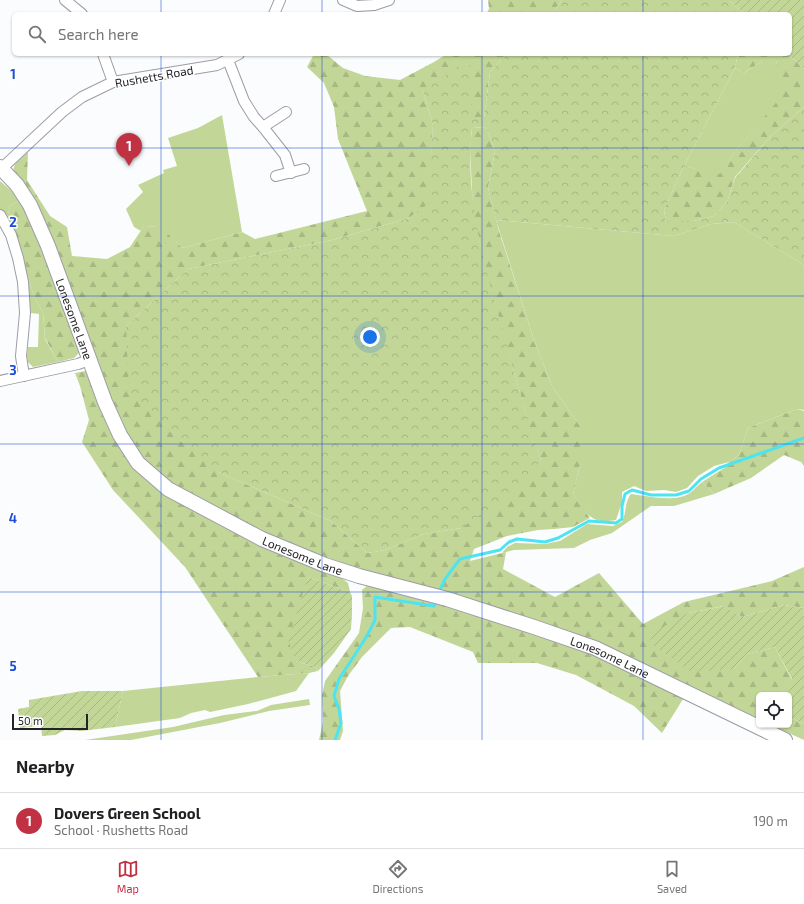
<!DOCTYPE html>
<html lang="en">
<head>
<meta charset="utf-8">
<style>
	body { margin:0; font-family:"Exo 2",sans-serif; background:#f6f6f6; color:#202124 }
	.controls { position:absolute; right:12px; bottom:12px; display:grid; overflow:hidden; border-radius:6px; box-shadow:0 1px 3px #0004 }
	.controls button { width:36px; height:36px; display:grid; place-items:center; padding:0; border:0; border-bottom:1px solid #e0e0e0; background:#fff; color:#202124; font:20px sans-serif }
	.scale { position:absolute; left:12px; bottom:10px; width:76px; box-sizing:border-box; padding-left:4px; border:2px solid #242428; border-top:0; font-size:11px; line-height:14px; white-space:nowrap; color:#242428; -webkit-text-stroke:3px #fff; paint-order:stroke }
	.you { position:absolute; left:370px; top:337px; width:14px; height:14px; margin:-10px; border:3px solid #fff; border-radius:50%; background:#1a73e8; box-shadow:0 0 0 6px #1a73e833 }
	.badge { display:grid; place-items:center; width:26px; height:26px; border-radius:50%; background:#c13144; color:#fff; font-size:13px; font-weight:700 }
	.pin { position:absolute; translate:-50% -33px; filter:drop-shadow(0 1px 2px #0008) }
	.pin::after { content:''; position:absolute; top:21px; width:14px; height:12px; background:inherit; clip-path:polygon(0 0,100% 0,50% 100%) }
	.list { margin:0; padding:0; list-style:none }
	h2 { display:flex; justify-content:space-between; align-items:center; height:52px; margin:0; padding:0 16px; font-size:17px }
	h2 small { font-size:13px; font-weight:400; color:#757577 }
	.list li { display:grid; grid-template-columns:26px 1fr auto; gap:12px; align-items:center; box-sizing:border-box; height:56px; padding:0 16px; border-top:1px solid #e0e0e0 }
	.list b { display:block; font-size:15px; white-space:nowrap }
	.list p { margin:0; font-size:13px; white-space:nowrap; color:#757577 }
	.list em { font-size:13px; font-style:normal; color:#757577 }
	.icon { flex:none; width:22px; height:22px; fill:none; stroke:currentColor; stroke-width:2; stroke-linecap:round; stroke-linejoin:round }
	.map { position:relative; flex:none; width:804px; height:740px; overflow:hidden }
	.search { position:absolute; background:#fff; box-shadow:0 1px 3px #0004; left:12px; right:12px; top:12px; height:44px; display:flex; align-items:center; gap:10px; box-sizing:border-box; padding:0 14px; border-radius:6px; color:#757577; font-size:15px }
	.sheet { height:108px; background:#fff }
	nav { display:flex; justify-content:space-around; align-items:center; box-sizing:border-box; height:56px; border-top:1px solid #e0e0e0; background:#fff; font-size:11px; color:#757577 }
	nav a { display:grid; justify-items:center; gap:2px }
	nav .on { color:#c13144 }
	.map>svg:first-child { display:block }
	.grass { fill:#c2d697 }
	.forest { fill:url(#forest-firs) }
	.park { fill:url(#park-crowns) }
	.garden { fill:url(#garden-furrows) }
	.lines { fill:none; stroke-linecap:round; stroke-linejoin:round }
	.stream { stroke:#4de4f2; stroke-width:3 }
	.street-casing { stroke:#9c9da6; stroke-width:12 }
	.secondary-casing { stroke:#9c9da6; stroke-width:16 }
	.street { stroke:#fff; stroke-width:10 }
	.secondary { stroke:#fff; stroke-width:14 }
	.grid { fill:none; stroke:#1d4ed8; stroke-width:1; stroke-opacity:0.55 }
	.labels { text-anchor:middle; dominant-baseline:central; stroke-width:3; stroke-linejoin:round; paint-order:stroke }
	.street-label { font-size:12px; fill:#242428; stroke:#fff }
	.grid-label { font-size:13px; text-anchor:middle; font-weight:bold; fill:#1d4ed8; stroke:#fff; stroke-width:3; stroke-linejoin:round; paint-order:stroke }
</style>
</head>
<body>
<div class="map">
<svg width="804" height="740" viewBox="0 0 804 740">
	<defs>
		<pattern id="forest-firs" width="22" height="20" patternUnits="userSpaceOnUse"><rect width="22" height="20" fill="#c2d697"/><path d="M5 1l3.5 6h-7zM16 11l3.5 6h-7z" fill="#a7b882"/></pattern>
		<pattern id="park-crowns" width="20" height="18" patternUnits="userSpaceOnUse"><rect width="20" height="18" fill="#c2d697"/><path d="M2 6a3 3 0 1 1 6 0M12 15a3 3 0 1 1 6 0" fill="none" stroke="#a7b882"/></pattern>
		<pattern id="garden-furrows" width="10" height="10" patternUnits="userSpaceOnUse"><rect width="10" height="10" fill="#c2d697"/><path d="M-1 1l2-2M0 10L10 0M9 11l2-2" fill="none" stroke="#a7b882"/></pattern>
	</defs>
	<rect width="100%" height="100%" fill="#fbfcfd"/>
	<!-- grass -->
	<g class="grass">
		<polygon points="762,61 776,61 785,93 734,153 720,175 684,166 735,68 744,73"/>
		<polygon points="222,115 242,232 182,248 160,227 144,226 141,231 134,227 126,209 143,192 138,185 164,173 163,170 177,166 168,138 198,128"/>
		<polygon points="0,181 21,199 10,206 7,218 0,210"/>
		<path d="M 496,220 L 674,236 L 711,224 L 734,222 L 804,265 L 804,410 L 797,409 L 748,428 L 739,455 L 729,462 L 714,466 L 698,476 L 687,488 L 676,492 L 664,490 L 646,491 L 634,486 L 622,492 L 622,502 L 616,520 C 590,525 586,513 573,494 L 580,465 L 580,426 L 552,386 L 534,340 Z"/>
		<polygon points="25,264 34,297 43,313 45,339 58,362 33,367 28,362 27,356 28,347 38,347 39,314 31,313"/>
		<path d="M 702,482 L 714,494 L 674,506 L 651,506 L 612,533 L 590,540 L 574,548 L 514,550 L 502,553 L 507,547 L 515,543 L 545,544 L 560,541 L 587,524 L 613,526 L 622,522 C 627,512 624,503 631,494 C 648,496 675,503 690,493 C 694,490 698,485 702,482 Z"/>
		<polygon points="309,673 296,691 248,704 210,712 205,710 191,713 180,718 115,727 123,691 258,677"/>
		<polygon points="309,699 310,705 269,711 220,723 131,740 85,740 173,727 224,715 257,711 271,705"/>
	</g>
	<!-- forest -->
	<g class="forest">
		<polygon points="488,0 562,0 552,14 486,14 489,9"/>
		<polygon points="314,54 326,54 343,68 365,76 400,80 434,62 447,54 507,54 490,72 484,118 473,118 423,91 433,125 429,204 409,218 332,240 188,269 126,326 218,472 331,521 367,553 385,550 424,534 461,528 541,460 531,432 486,273 473,210 470,149 472,128 486,127 495,151 488,188 499,231 534,340 552,386 580,426 580,465 573,494 590,518 573,527 554,529 538,530 507,536 474,549 470,561 506,552 503,569 555,597 599,573 643,624 684,602 772,581 804,567 804,608 784,605 742,617 724,606 688,613 734,669 747,654 775,647 792,680 779,695 759,695 759,719 689,686 683,699 662,733 634,706 576,675 537,663 478,663 473,652 410,627 391,628 362,657 348,676 340,691 343,731 340,740 319,740 323,722 322,695 325,681 359,633 363,608 362,590 369,584 447,592 362,570 294,545 225,515 175,486 142,459 125,433 12,174 15,164 28,152 27,180 50,216 67,227 72,256 107,259 130,247 144,226 161,227 182,248 242,232 255,239 367,211 338,139 334,107 324,83 307,67"/>
		<polygon points="738,54 788,54 804,69 804,107 770,137 735,177 727,202 714,216 693,221 666,221 664,210 684,166 720,174 734,153 784,93 776,61 762,61 744,73 735,68"/>
		<polygon points="21,199 39,235 80,352 74,358 58,362 45,338 43,313 34,297 18,240 7,218 10,206"/>
		<polygon points="86,371 135,466 338,575 348,583 350,592 308,577 296,661 315,667 318,671 309,673 258,677 185,567 113,490 82,442 89,420 80,386 75,373"/>
		<polygon points="797,409 804,411 804,466 801,462 784,455 751,478 714,494 702,482 726,467 729,462 739,455 748,428"/>
		<polygon points="789,717 804,724 804,740 771,725 789,725"/>
	</g>
	<!-- park -->
	<g class="park">
		<polygon points="562,0 729,0 744,14 552,14"/>
		<path d="M 507,54 L 738,54 L 735,68 L 684,166 L 664,210 L 666,221 L 693,221 L 714,216 L 727,202 L 735,178 L 770,137 L 804,107 L 804,265 L 734,222 L 711,224 L 674,236 L 496,220 L 488,188 L 495,151 L 486,127 L 472,128 C 464,200 486,270 505,338 C 516,379 527,420 541,460 L 519,489 L 461,528 L 424,534 L 385,550 L 367,553 L 331,521 L 218,472 L 167,429 L 129,392 L 126,326 L 188,269 L 332,240 L 409,218 L 428,204 L 433,125 L 423,91 L 469,59 L 473,118 L 484,118 L 490,72 Z"/>
	</g>
	<!-- garden -->
	<g class="garden">
		<polygon points="729,0 804,0 804,69 788,54 790,54 790,14 744,14"/>
		<polygon points="308,577 350,592 352,596 352,614 351,629 334,653 318,671 315,667 296,661 288,640"/>
		<polygon points="784,605 804,608 804,724 789,717 789,695 779,695 792,679 775,647 747,654 734,669 691,672 654,646 648,635 688,613 725,606 742,617"/>
		<polygon points="82,691 123,691 115,727 81,731 65,730 55,735 42,736 41,726 20,728 18,709 29,707 29,700"/>
	</g>
	<g class="lines">
		<!-- stream -->
		<g class="stream">
			<polyline points="439,592 445,579 460,559 500,550 509,542 517,539 545,542 558,538 589,521 616,523 622,519 622,506 625,494 632,490 651,495 676,495 689,491 701,479 719,468 804,438"/>
			<polyline points="335,740 341,723 339,709 334,696 339,679 367,636 375,620 375,597 434,606 436,601"/>
		</g>
		<!-- street casing -->
		<g class="street-casing">
			<g id="street">
				<polyline points="65,0 82,14"/>
				<polyline points="343,0 357,6 374,5 389,0"/>
				<polyline points="274,14 280,0"/>
				<polyline points="103,54 113,82"/>
				<polyline points="228,60 244,101 254,117 263,127 285,155 291,173"/>
				<polyline points="263,127 286,112"/>
				<polyline points="1,169 62,112 82,97 113,82 217,65 239,54"/>
				<polyline points="276,176 304,169"/>
				<polyline points="0,215 11,235 18,258 23,282 25,313 21,356 24,376"/>
				<polyline points="0,381 78,364 89,360"/>
			</g>
		</g>
		<!-- secondary casing -->
		<g class="secondary-casing">
			<g id="secondary">
				<path id="s1" d="M 0,167 L 17,185 L 30,205 L 48,246 L 105,402 L 120,435 L 138,463 L 168,489 L 262,539 L 325,565 L 359,576 L 447,599 L 534,627 L 595,648 L 785,740"/>
			</g>
		</g>
		<!-- street -->
		<use href="#street" class="street"/>
		<!-- secondary -->
		<use href="#secondary" class="secondary"/>
	</g>
	<!-- grid -->
	<path class="grid" d="M 161,0 L 161,14M 322,0 L 322,14M 482,0 L 482,14M 643,0 L 643,14M 161,54 L 161,740M 322,54 L 322,740M 482,54 L 482,740M 643,54 L 643,740M 0,148 L 804,148M 0,296 L 804,296M 0,444 L 804,444M 0,592 L 804,592"/>
	<g class="labels">
		<!-- street labels -->
		<g class="street-label">
			<text transform="translate(154 76) rotate(-10)">Rushetts Road</text>
			<text stroke="none"><textPath href="#s1" startOffset="171">Lonesome Lane</textPath></text>
			<text stroke="none"><textPath href="#s1" startOffset="519">Lonesome Lane</textPath></text>
			<text stroke="none"><textPath href="#s1" startOffset="843">Lonesome Lane</textPath></text>
		</g>
	</g>
	<g class="grid-label">
		<text x="13" y="79">1</text>
		<text x="13" y="227">2</text>
		<text x="13" y="375">3</text>
		<text x="13" y="523">4</text>
		<text x="13" y="671">5</text>
	</g>
</svg>
<div class="controls">
<button><svg class="icon" aria-label="locate" viewBox="0 0 24 24"><circle cx="12" cy="12" r="6"/><path d="M12 2v4M12 18v4M2 12h4M18 12h4"/></svg></button>
</div>
<div class="scale">50 m</div>
<div class="you"></div>
<div class="pin badge" style="left:129px;top:166px">1</div>
<div class="search"><svg class="icon" aria-label="search" viewBox="0 0 24 24"><circle cx="10" cy="10" r="6"/><path d="M15 15l6 6"/></svg>Search here</div>
</div>
<section class="sheet">
<h2>Nearby<small></small></h2>
<ul class="list">
<li><span class="badge">1</span><div><b>Dovers Green School</b><p>School · Rushetts Road</p></div><em>190 m</em></li>
</ul>
</section>
<nav>
<a class="on"><svg class="icon" aria-label="map" viewBox="0 0 24 24"><path d="M3 6l6-2 6 2 6-2v14l-6 2-6-2-6 2zM9 4v14M15 6v14"/></svg>Map</a>
<a><svg class="icon" aria-label="directions" viewBox="0 0 24 24"><path d="M12 3l9 9-9 9-9-9zM9 14v-3h6M13 9l2 2-2 2"/></svg>Directions</a>
<a><svg class="icon" aria-label="saved" viewBox="0 0 24 24"><path d="M7 4h10v16l-5-4-5 4z"/></svg>Saved</a>
</nav>
</body>
</html>
